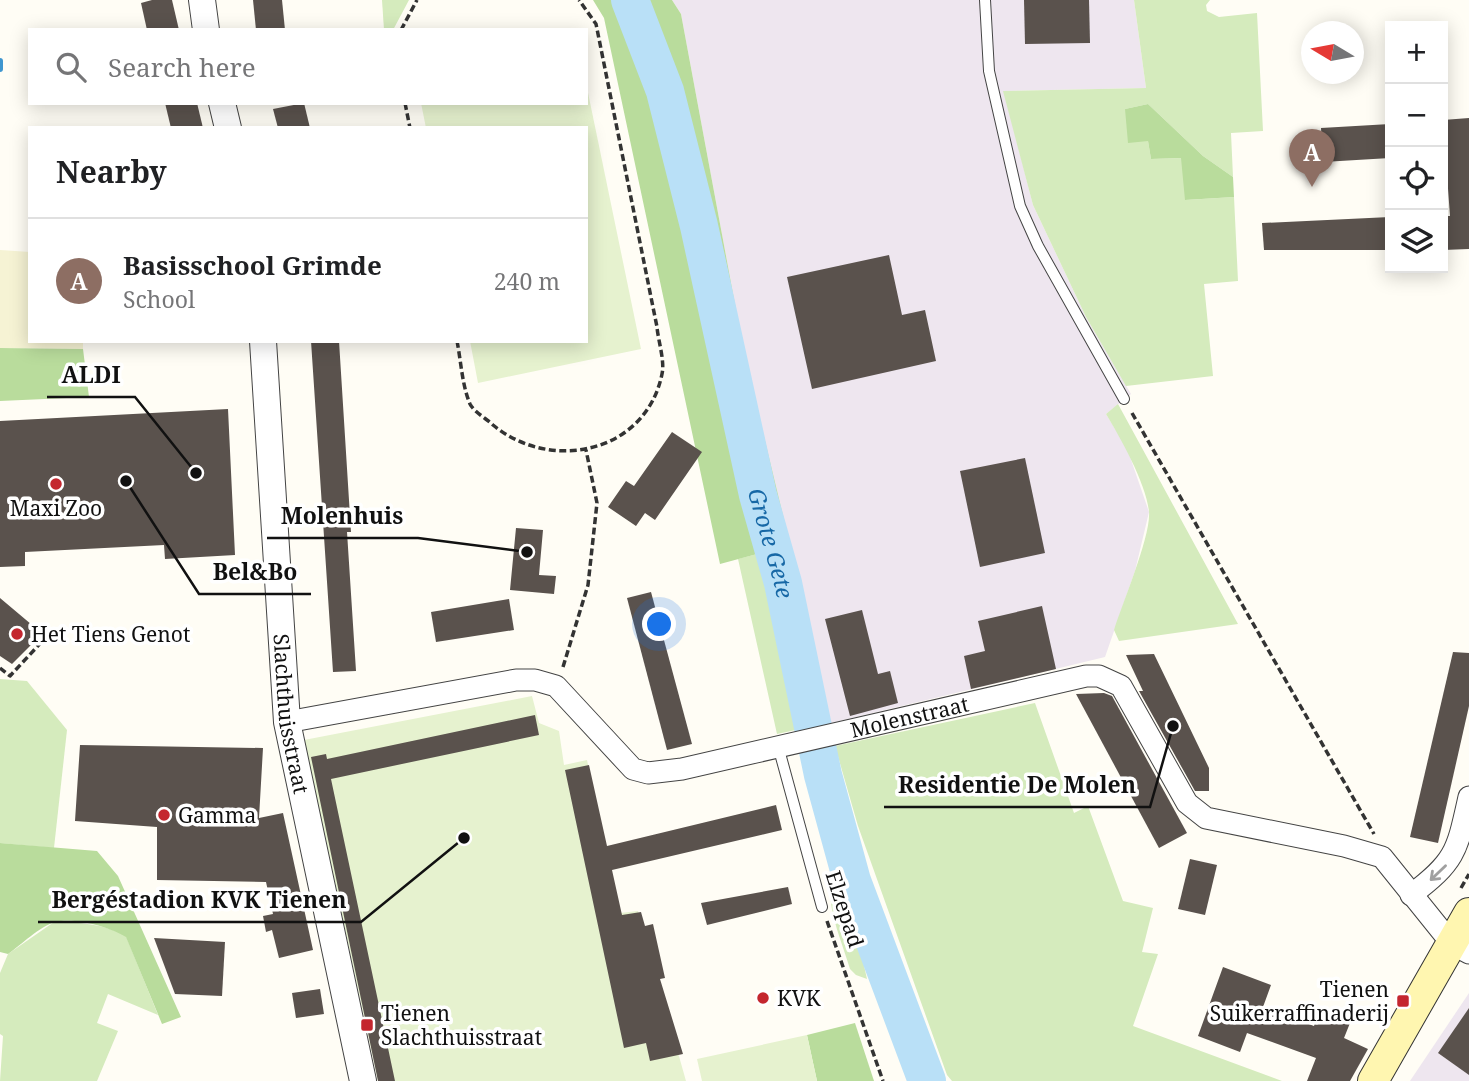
<!DOCTYPE html>
<html lang="en">
<head>
<meta charset="utf-8">
<style>
	body { margin:0; font-family:"Noto Serif",serif; background:#f2f2f2; color:#202124 }
	.controls { position:absolute; right:21px; top:21px; display:grid; overflow:hidden; border-radius:0px; box-shadow:0 4px 18px #0003 }
	.controls button { width:63px; height:63px; display:grid; place-items:center; padding:0; border:0; border-bottom:2px solid #e0e0e0; background:#fff; color:#202124; font:35px sans-serif }
	.compass { position:absolute; left:1301px; top:21px; width:63px; height:63px; border-radius:50%; background:#fff; box-shadow:0 4px 18px #0003; rotate:280deg }
	.you { position:absolute; left:660px; top:625px; width:24px; height:24px; margin:-18px; border:5px solid #fff; border-radius:50%; background:#1a73e8; box-shadow:0 0 0 10px #1a73e833 }
	.badge { display:grid; place-items:center; width:46px; height:46px; border-radius:50%; background:#7c3aed; color:#fff; font-size:23px; font-weight:700 }
	.pin { position:absolute; translate:-50% -58px; filter:drop-shadow(0 2px 4px #0008) }
	.pin::after { content:''; position:absolute; top:37px; width:24px; height:21px; background:inherit; clip-path:polygon(0 0,100% 0,50% 100%) }
	.list { margin:0; padding:0; list-style:none }
	h2 { display:flex; justify-content:space-between; align-items:center; height:91px; margin:0; padding:0 28px; font-size:30px }
	h2 small { font-size:23px; font-weight:400; color:#757577 }
	.list li { display:grid; grid-template-columns:46px 1fr auto; gap:21px; align-items:center; box-sizing:border-box; height:126px; padding:0 28px; border-top:2px solid #e0e0e0 }
	.list b { display:block; font-size:26px; white-space:nowrap }
	.list p { margin:0; font-size:23px; white-space:nowrap; color:#757577 }
	.list em { font-size:23px; font-style:normal; color:#757577 }
	.icon { flex:none; width:38px; height:38px; fill:none; stroke:currentColor; stroke-width:2; stroke-linecap:round; stroke-linejoin:round }
	.map { position:relative; flex:none; width:1469px; height:1081px; overflow:hidden }
	.search { position:absolute; background:#fff; box-shadow:0 4px 18px #0003; left:28px; top:28px; width:560px; height:77px; display:flex; align-items:center; gap:18px; box-sizing:border-box; padding:0 24px; border-radius:0px; color:#757577; font-size:26px }
	.panel { position:absolute; background:#fff; box-shadow:0 4px 18px #0003; left:28px; top:126px; width:560px; height:217px; border-radius:0px }
	.map>svg:first-child { display:block }
	.industrial { fill:#eee6ef }
	.farmland { fill:#f6f3d4 }
	.green { fill:#d5ebbd }
	.forest { fill:#b9dc9c }
	.pitch { fill:#e6f2cf }
	.lines { fill:none; stroke-linecap:round; stroke-linejoin:round }
	.stream { stroke:#3f96cf; stroke-width:6 }
	.river { stroke:#b9e0f7; stroke-width:38 }
	.building { fill:#5a524d }
	.service-casing { stroke:#444; stroke-width:12 }
	.minor-casing { stroke:#444; stroke-width:23 }
	.tertiary-casing { stroke:#444; stroke-width:28 }
	.secondary-casing { stroke:#333; stroke-width:32 }
	.path { stroke:#333; stroke-width:3.5; stroke-dasharray:7 3.5; stroke-linecap:butt }
	.service { stroke:#fff; stroke-width:10 }
	.minor { stroke:#fff; stroke-width:21 }
	.tertiary { stroke:#fff; stroke-width:26 }
	.secondary { stroke:#fff6b0; stroke-width:30 }
	.oneway { stroke:#a0a0a0 }
	.poi-dot { fill:#c4262e; stroke:#fff; stroke-width:2.5 }
	.labels { text-anchor:middle; dominant-baseline:central; stroke-width:7; stroke-linejoin:round; paint-order:stroke }
	.poi-label { font-size:21px; fill:#111; stroke:#fff; text-anchor:start }
	.street-label { font-size:21px; fill:#111; stroke:#fff }
	.water-label { font-size:23px; font-style:italic; fill:#1768a6; stroke:#fff }
	.leader { fill:none; stroke:#111; stroke-width:2.5 }
	.callout-dot { fill:#111; stroke:#fff; stroke-width:2.5 }
	.callout-label { font-size:23px; text-anchor:middle; font-weight:bold; fill:#111; stroke:#fff; stroke-width:7; stroke-linejoin:round; paint-order:stroke }
</style>
</head>
<body>
<div class="map">
<svg width="1469" height="1081" viewBox="0 0 1469 1081">
	<rect width="100%" height="100%" fill="#fffdf5"/>
	<!-- industrial -->
	<g class="industrial">
		<polygon points="672,0 1134,0 1146,88 1004,91 1033,205 1086,317 1131,394 1106,414 1127,448 1149,512 1135,571 1105,657 827,724 789,540 745,358 681,14"/>
		<polygon points="1469,993 1469,1081 1410,1081"/>
	</g>
	<!-- farmland -->
	<polygon class="farmland" points="0,250 30,252 30,341 83,341 83,349 0,348"/>
	<!-- green -->
	<g class="green">
		<polygon points="382,0 409,0 393,30 384,30"/>
		<polygon points="1134,0 1210,0 1206,5 1207,11 1219,17 1257,13 1263,131 1231,133 1233,177 1203,156 1148,104 1125,109 1148,141 1151,159 1182,158 1186,200 1234,197 1238,281 1204,284 1213,376 1126,386 1086,317 1033,205 1003,91 1146,88"/>
		<path d="M 1118,404 L 1238,624 L 1119,641 L 1114,630 C 1122,604 1151,536 1149,512 C 1147,485 1120,437 1106,414 Z"/>
		<polygon points="763,542 805,728 777,734 738,559 757,554 754,544"/>
		<polygon points="0,679 27,681 67,730 54,848 0,843"/>
		<polygon points="1035,703 1074,813 1088,806 1123,901 1153,908 1142,952 1158,954 1133,1026 1282,1081 952,1081 947,1075 858,826 835,746"/>
		<path d="M 836,862 L 851,907 L 867,979 L 856,975 L 850,969 C 840,935 820,895 836,862 Z"/>
		<path d="M 54,922 C 78,922 105,924 126,936 L 158,1015 L 108,994 L 97,1023 L 118,1031 L 97,1081 L 0,1081 L 3,1036 L 0,1034 L 0,973 L 8,954 Z"/>
	</g>
	<!-- forest -->
	<g class="forest">
		<polygon points="593,0 672,0 681,14 745,358 789,540 755,543 757,554 720,564 604,18"/>
		<polygon points="1148,104 1203,156 1233,177 1234,197 1185,200 1181,158 1151,159 1148,141 1128,143 1125,109"/>
		<polygon points="0,348 83,349 89,397 0,401"/>
		<path d="M 0,843 L 97,851 L 118,876 L 181,1017 L 162,1024 L 126,937 C 110,927 75,917 55,922 C 40,926 21,945 8,954 L 0,952 Z"/>
		<polygon points="855,1023 874,1081 817,1081 807,1035"/>
	</g>
	<!-- pitch -->
	<g class="pitch">
		<polygon points="586,83 641,349 478,383 470,341 586,341 586,128 426,128 421,103 586,103"/>
		<polygon points="532,696 539,723 559,731 564,765 587,760 620,913 638,911 686,1081 378,1081 304,740"/>
		<polygon points="807,1035 817,1081 702,1081 697,1059"/>
	</g>
	<g class="lines">
		<!-- stream -->
		<polyline class="stream" points="0,61 0,69"/>
		<!-- river -->
		<path class="river" id="s1" d="M 630,0 L 665,91 L 699,226 L 758,495 L 783,583 L 823,775 L 852,881 L 927,1081"/>
	</g>
	<!-- building -->
	<g class="building">
		<polygon points="152,0 172,0 179,30 147,30 141,3"/>
		<polygon points="253,0 282,0 285,30 256,30"/>
		<polygon points="1024,0 1089,0 1090,43 1025,44"/>
		<polygon points="165,103 197,103 203,128 171,128"/>
		<polygon points="304,103 310,128 278,128 273,109"/>
		<polygon points="1469,118 1469,249 1443,250 1443,216 1450,216 1443,120"/>
		<polygon points="1390,124 1390,158 1323,162 1321,128"/>
		<polygon points="1390,217 1390,250 1264,250 1262,223"/>
		<polygon points="889,255 902,315 925,310 936,361 812,389 787,277"/>
		<polygon points="311,341 339,341 351,532 347,532 356,671 333,672"/>
		<polygon points="228,409 235,555 165,559 164,545 25,552 25,566 0,567 0,421"/>
		<polygon points="672,432 702,452 655,520 645,513 636,526 608,507 626,481 634,486"/>
		<polygon points="1025,458 1045,553 980,567 960,471"/>
		<polygon points="516,528 543,530 539,575 556,576 554,594 510,590"/>
		<polygon points="651,592 692,744 667,750 627,598"/>
		<polygon points="0,598 38,630 31,638 34,642 12,664 0,656"/>
		<polygon points="509,599 514,630 436,642 431,612"/>
		<polygon points="1042,606 1056,669 971,689 964,656 985,651 978,621"/>
		<polygon points="862,610 878,674 890,671 898,703 850,716 825,619"/>
		<polygon points="1453,652 1469,653 1469,706 1438,843 1410,837"/>
		<polygon points="1154,654 1209,768 1209,791 1195,791 1139,691 1143,691 1126,655"/>
		<polygon points="1104,693 1112,696 1187,833 1159,848 1076,694"/>
		<polygon points="535,715 539,735 331,779 395,1081 378,1081 311,757 326,754 327,759"/>
		<polygon points="80,745 263,748 259,818 283,813 313,950 279,958 272,930 266,932 263,916 273,914 266,882 157,880 157,827 75,821"/>
		<polygon points="589,765 607,846 776,805 782,830 612,870 622,915 641,912 645,926 653,924 665,978 660,979 683,1054 650,1061 646,1043 624,1048 565,770"/>
		<polygon points="1190,859 1217,865 1205,915 1178,909"/>
		<polygon points="788,887 792,904 707,925 701,903"/>
		<polygon points="154,938 225,942 222,996 175,994"/>
		<polygon points="1223,967 1271,985 1263,1007 1314,1026 1321,1006 1352,1018 1344,1038 1368,1049 1350,1081 1307,1081 1316,1058 1247,1033 1240,1052 1198,1036"/>
		<polygon points="320,989 324,1014 296,1018 292,993"/>
		<polygon points="1469,1008 1469,1075 1438,1053"/>
	</g>
	<g class="lines">
		<!-- service casing -->
		<g class="service-casing">
			<g id="service">
				<polyline points="985,0 989,71 1020,206 1038,246 1124,399"/>
				<polyline points="778,746 822,907"/>
			</g>
		</g>
		<!-- minor casing -->
		<g class="minor-casing">
			<g id="minor">
				<path id="s2" d="M 287,722 L 516,680 L 535,680 L 556,686 L 633,769 L 648,773 L 682,769 L 1086,676 L 1099,676 L 1121,686 L 1187,803 L 1206,818 L 1344,846 L 1382,857 L 1452,944 L 1469,953"/>
				<path d="M 1411,895 C 1456,861 1457,851 1469,797"/>
			</g>
		</g>
		<!-- tertiary casing -->
		<g class="tertiary-casing">
			<g id="tertiary">
				<polyline points="202,0 206,30"/>
				<polyline points="222,103 228,128"/>
				<path id="s3" d="M 263,341 L 287,722 L 363,1081"/>
			</g>
		</g>
		<!-- secondary casing -->
		<g class="secondary-casing">
			<polyline id="secondary" points="1373,1081 1469,913"/>
		</g>
		<!-- path -->
		<g class="path">
			<polyline points="401,30 417,0"/>
			<polyline points="405,103 410,128"/>
			<path d="M 457,341 C 461,361 462,385 470,404 C 474,412 487,419 493,425 C 551,473 646,453 662,374 C 665,361 658,340 657,327 L 596,24 L 579,0"/>
			<polyline points="1132,413 1374,834"/>
			<polyline points="563,667 588,585 597,503 586,450"/>
			<polyline points="0,668 10,676 48,635"/>
			<polyline points="1461,888 1469,874"/>
			<polyline points="827,921 883,1081"/>
		</g>
		<!-- service -->
		<use href="#service" class="service"/>
		<!-- minor -->
		<use href="#minor" class="minor"/>
		<!-- tertiary -->
		<use href="#tertiary" class="tertiary"/>
		<!-- secondary -->
		<use href="#secondary" class="secondary"/>
	</g>
	<!-- one-way arrows -->
	<defs><path id="oneway-shaft" d="M-6 0H5M1.5-3L5.5 0L1.5 3" fill="none" stroke-width="1.6" stroke-linecap="round" stroke-linejoin="round" transform="scale(1.75)"/></defs>
	<use class="oneway" href="#oneway-shaft" transform="translate(1438 873) rotate(136)"/>
	<!-- markers -->
	<g class="poi-dot">
		<circle cx="56" cy="484" r="7"/>
		<circle cx="17" cy="634" r="7"/>
		<circle cx="164" cy="815" r="7"/>
		<circle cx="763" cy="998" r="7"/>
		<rect x="1396" y="994" width="14" height="14" rx="3.5"/>
		<rect x="360" y="1018" width="14" height="14" rx="3.5"/>
	</g>
	<g class="labels">
		<!-- poi labels -->
		<g class="poi-label">
			<text x="56" y="508" text-anchor="middle">Maxi Zoo</text>
			<text x="31" y="634">Het Tiens Genot</text>
			<text x="178" y="815">Gamma</text>
			<text x="1389" y="989" text-anchor="end">Tienen<tspan x="1389" dy="24">Suikerraffinaderij</tspan></text>
			<text x="777" y="998">KVK</text>
			<text x="381" y="1013">Tienen<tspan x="381" dy="24">Slachthuisstraat</tspan></text>
		</g>
		<!-- street labels -->
		<g class="street-label">
			<text stroke="none"><textPath href="#s3" startOffset="374">Slachthuisstraat</textPath></text>
			<text stroke="none"><textPath href="#s2" startOffset="670">Molenstraat</textPath></text>
			<text transform="translate(845 909) rotate(72)">Elzepad</text>
		</g>
		<!-- water labels -->
		<g class="water-label">
			<text stroke="none"><textPath href="#s1" startOffset="562">Grote Gete</textPath></text>
		</g>
	</g>
	<!-- callouts -->
	<path class="leader" d="M196 473L135 397H47M527 552L418 538H267M126 481L199 594H311M1173 726L1150 807H884M464 838L361 922H38"/>
	<g class="callout-dot">
		<circle cx="196" cy="473" r="7"/>
		<circle cx="527" cy="552" r="7"/>
		<circle cx="126" cy="481" r="7"/>
		<circle cx="1173" cy="726" r="7"/>
		<circle cx="464" cy="838" r="7"/>
	</g>
	<g class="callout-label">
		<text x="91" y="383">ALDI</text>
		<text x="342" y="524">Molenhuis</text>
		<text x="255" y="580">Bel&amp;Bo</text>
		<text x="1017" y="793">Residentie De Molen</text>
		<text x="199" y="908">Bergéstadion KVK Tienen</text>
	</g>
</svg>
<div class="controls">
<button>+</button>
<button>−</button>
<button><svg class="icon" aria-label="locate" viewBox="0 0 24 24"><circle cx="12" cy="12" r="6"/><path d="M12 2v4M12 18v4M2 12h4M18 12h4"/></svg></button>
<button><svg class="icon" aria-label="layers" viewBox="0 0 24 24"><path d="M12 4l9 5-9 5-9-5zM3 14l9 5 9-5"/></svg></button>
</div>
<svg class="compass" viewBox="-18 -18 36 36"><path d="M0-13l5 13h-10z" fill="#e53935"/><path d="M0 13l5-13h-10z" fill="#757577"/></svg>
<div class="you"></div>
<div class="pin badge" style="left:1312px;top:187px;background:#8d6e63">A</div>
<div class="search"><svg class="icon" aria-label="search" viewBox="0 0 24 24"><circle cx="10" cy="10" r="6"/><path d="M15 15l6 6"/></svg>Search here</div>
<section class="panel">
<h2>Nearby<small></small></h2>
<ul class="list">
<li><span class="badge" style="background:#8d6e63">A</span><div><b>Basisschool Grimde</b><p>School</p></div><em>240 m</em></li>
</ul>
</section>
</div>
</body>
</html>
